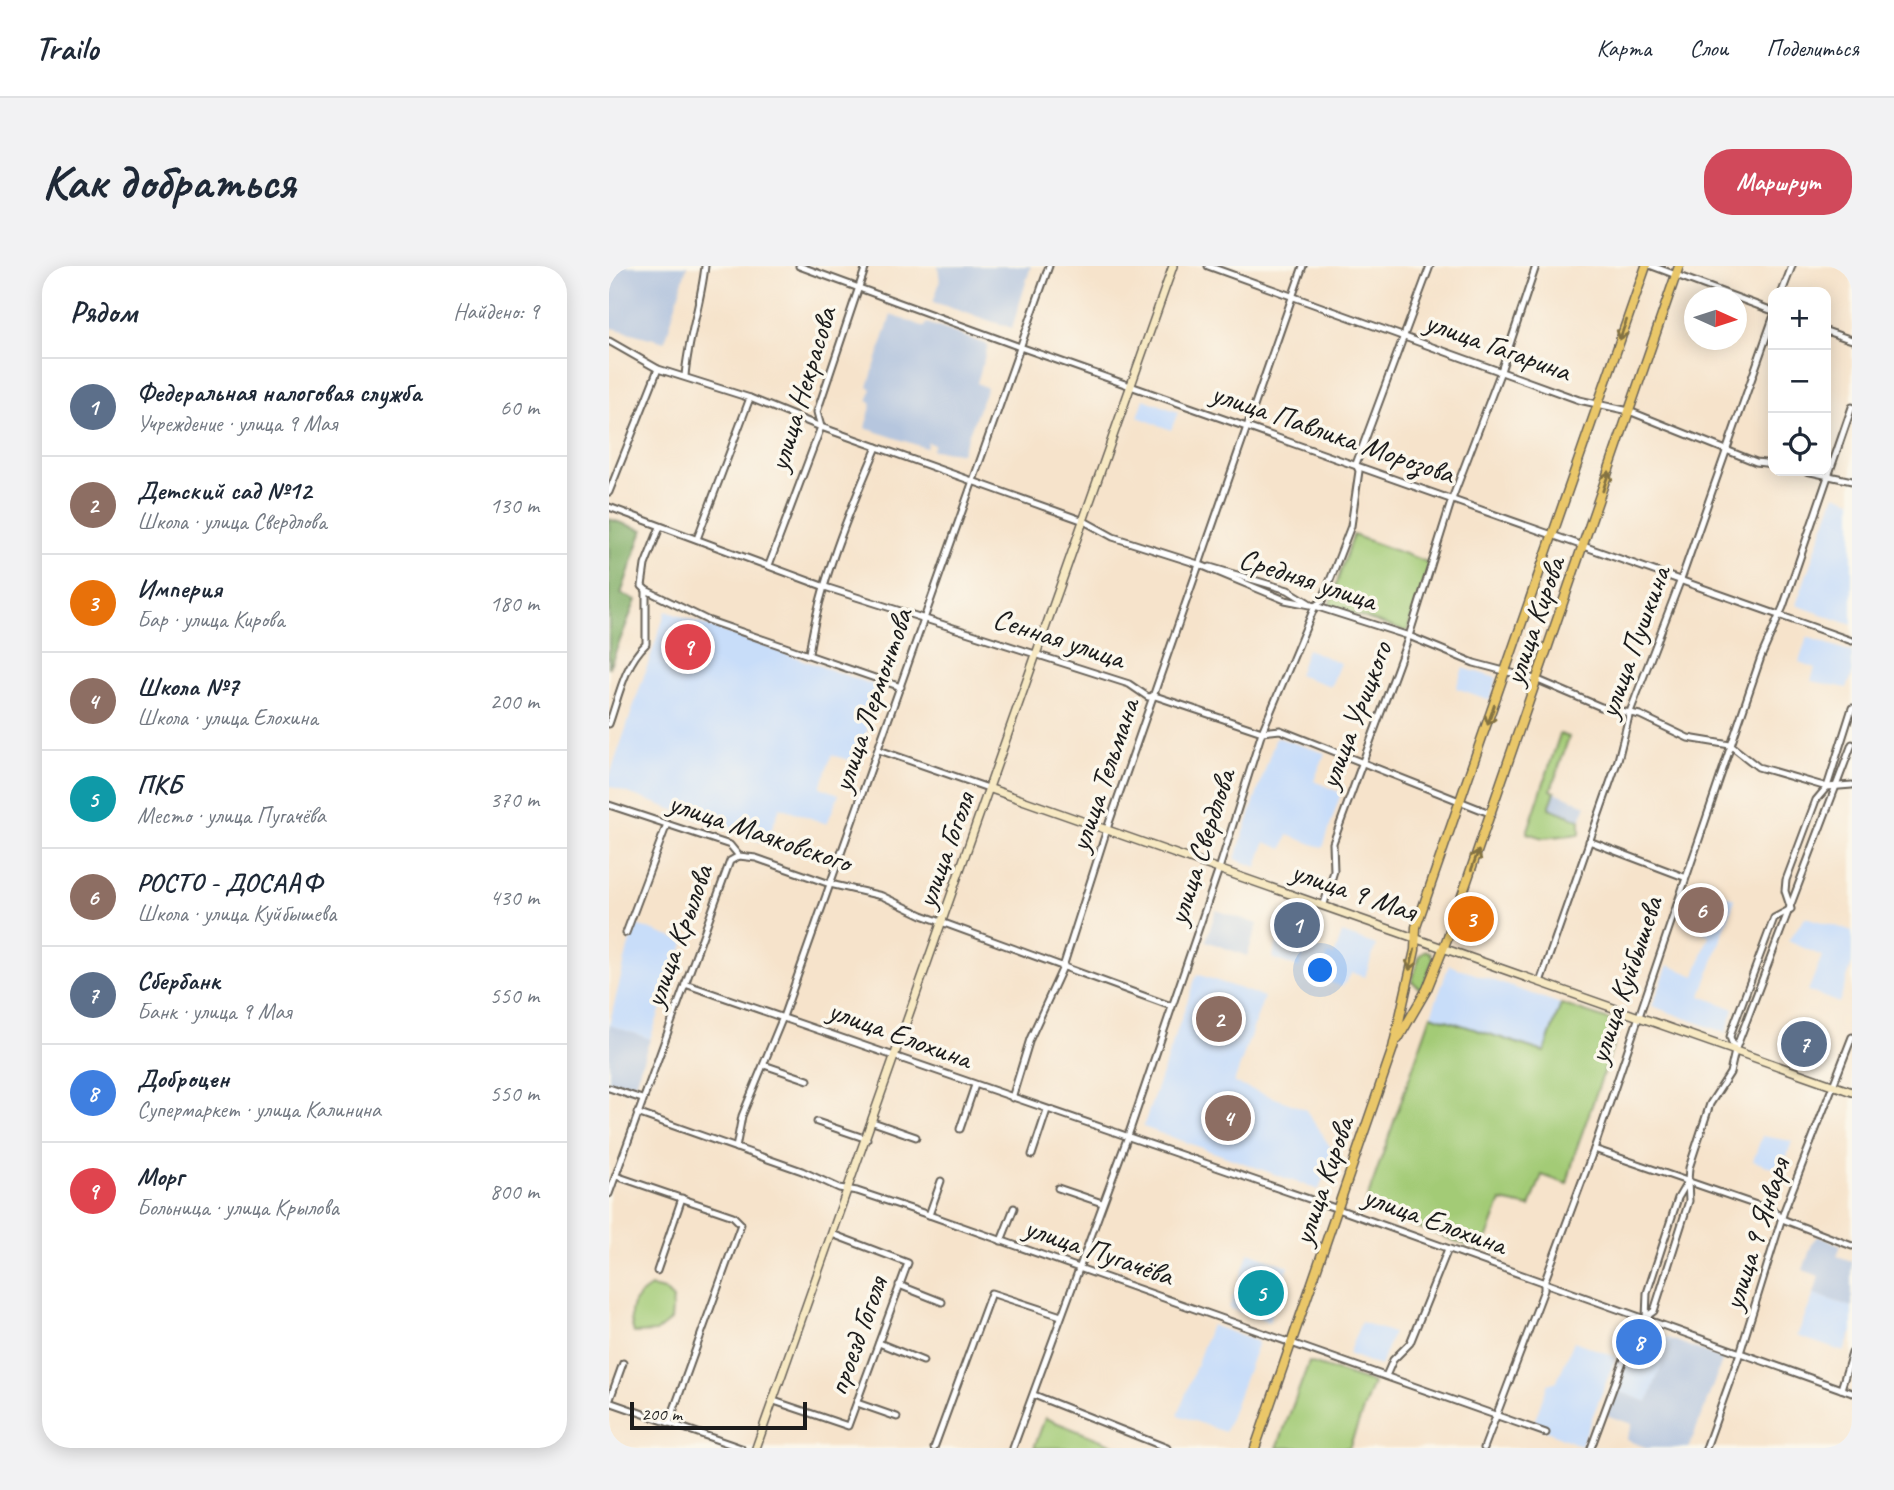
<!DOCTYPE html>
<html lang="ru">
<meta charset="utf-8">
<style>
body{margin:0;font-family:Caveat,sans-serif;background:#f2f2f3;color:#1f2937}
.controls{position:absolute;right:21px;top:21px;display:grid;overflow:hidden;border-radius:14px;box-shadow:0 4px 18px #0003}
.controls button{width:63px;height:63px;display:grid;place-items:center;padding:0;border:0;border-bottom:2px solid #e0e1e3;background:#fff;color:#1f2937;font:35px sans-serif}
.compass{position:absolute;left:1075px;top:21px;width:63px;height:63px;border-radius:50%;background:#fff;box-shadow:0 4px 18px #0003;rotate:93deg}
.scale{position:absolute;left:21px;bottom:18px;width:177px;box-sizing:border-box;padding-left:7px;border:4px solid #1c1c1c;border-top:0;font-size:19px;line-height:24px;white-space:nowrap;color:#1c1c1c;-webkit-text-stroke:5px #fbf7ec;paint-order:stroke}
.you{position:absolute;left:712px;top:705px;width:24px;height:24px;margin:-18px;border:5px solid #fff;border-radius:50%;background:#1a73e8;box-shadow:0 0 0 10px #1a73e833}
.badge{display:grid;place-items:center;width:46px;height:46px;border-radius:50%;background:#d1495b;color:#fff;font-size:23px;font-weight:700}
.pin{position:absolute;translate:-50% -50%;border:4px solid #fff;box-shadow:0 2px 7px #0006}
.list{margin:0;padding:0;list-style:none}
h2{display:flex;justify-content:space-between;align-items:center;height:91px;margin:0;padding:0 28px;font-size:30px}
h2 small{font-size:23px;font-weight:400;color:#747a83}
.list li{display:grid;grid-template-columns:46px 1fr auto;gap:21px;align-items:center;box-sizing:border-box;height:98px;padding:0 28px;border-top:2px solid #e0e1e3}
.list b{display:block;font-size:26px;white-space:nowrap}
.list p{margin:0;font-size:23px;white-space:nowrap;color:#747a83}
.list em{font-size:23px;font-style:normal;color:#747a83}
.icon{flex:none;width:38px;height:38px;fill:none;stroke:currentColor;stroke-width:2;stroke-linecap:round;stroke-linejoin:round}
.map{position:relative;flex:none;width:1243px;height:1182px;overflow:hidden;border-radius:28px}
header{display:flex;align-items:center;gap:42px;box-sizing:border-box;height:98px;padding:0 35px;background:#fff;border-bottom:2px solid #e0e1e3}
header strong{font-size:33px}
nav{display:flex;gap:38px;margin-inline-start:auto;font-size:24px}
.intro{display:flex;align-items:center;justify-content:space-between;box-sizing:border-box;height:168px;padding:0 42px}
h1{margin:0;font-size:49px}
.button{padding:18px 32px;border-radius:28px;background:#d1495b;color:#fff;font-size:24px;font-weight:700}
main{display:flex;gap:42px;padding:0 42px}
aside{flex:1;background:#fff;border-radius:28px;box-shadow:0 4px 18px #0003}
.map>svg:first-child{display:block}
.built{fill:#c8ddf9}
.industrial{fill:#b6c6de}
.green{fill:#a3cb76;stroke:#607449;stroke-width:2}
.forest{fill:#82af67;stroke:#4f6642;stroke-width:2}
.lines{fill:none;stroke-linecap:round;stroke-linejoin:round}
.street-casing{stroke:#686259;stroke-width:9}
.secondary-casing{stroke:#686259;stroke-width:10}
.primary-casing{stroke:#686259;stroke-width:11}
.street{stroke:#fff;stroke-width:5}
.secondary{stroke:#f7e9c3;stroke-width:7}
.primary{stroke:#eac769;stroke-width:8}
.oneway{stroke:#837242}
.labels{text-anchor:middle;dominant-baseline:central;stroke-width:7;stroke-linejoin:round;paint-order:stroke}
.street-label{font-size:30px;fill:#1c1c1c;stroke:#fbf7ec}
</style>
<header>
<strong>Trailo</strong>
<nav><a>Карта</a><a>Слои</a><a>Поделиться</a></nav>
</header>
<div class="intro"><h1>Как добраться</h1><a class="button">Маршрут</a></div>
<main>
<aside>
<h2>Рядом<small>Найдено: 9</small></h2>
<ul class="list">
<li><span class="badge" style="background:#5c6f8a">1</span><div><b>Федеральная налоговая служба</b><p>Учреждение · улица 9 Мая</p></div><em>60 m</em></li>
<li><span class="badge" style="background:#8d6e63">2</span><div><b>Детский сад №12</b><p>Школа · улица Свердлова</p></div><em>130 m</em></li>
<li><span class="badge" style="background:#e8710a">3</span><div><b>Империя</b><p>Бар · улица Кирова</p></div><em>180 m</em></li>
<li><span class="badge" style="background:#8d6e63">4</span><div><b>Школа №7</b><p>Школа · улица Елохина</p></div><em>200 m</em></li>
<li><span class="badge" style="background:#0f9aa8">5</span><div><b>ПКБ</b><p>Место · улица Пугачёва</p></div><em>370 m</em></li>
<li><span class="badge" style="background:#8d6e63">6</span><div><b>РОСТО - ДОСААФ</b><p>Школа · улица Куйбышева</p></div><em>430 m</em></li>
<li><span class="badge" style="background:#5c6f8a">7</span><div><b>Сбербанк</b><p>Банк · улица 9 Мая</p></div><em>550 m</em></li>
<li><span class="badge" style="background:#3f7fe0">8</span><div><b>Доброцен</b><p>Супермаркет · улица Калинина</p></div><em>550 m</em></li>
<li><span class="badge" style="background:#e0444e">9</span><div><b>Морг</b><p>Больница · улица Крылова</p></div><em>800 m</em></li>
</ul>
</aside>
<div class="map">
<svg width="1243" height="1182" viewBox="0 0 1243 1182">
<rect width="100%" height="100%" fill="#fbf7ec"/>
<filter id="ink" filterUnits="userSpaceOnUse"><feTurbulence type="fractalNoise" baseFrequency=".0143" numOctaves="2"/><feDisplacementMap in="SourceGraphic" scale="14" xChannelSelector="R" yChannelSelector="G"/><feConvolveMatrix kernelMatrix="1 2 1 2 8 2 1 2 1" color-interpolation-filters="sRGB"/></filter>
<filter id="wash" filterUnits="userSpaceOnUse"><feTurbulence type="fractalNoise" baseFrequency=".00686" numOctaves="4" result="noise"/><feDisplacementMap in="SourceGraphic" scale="28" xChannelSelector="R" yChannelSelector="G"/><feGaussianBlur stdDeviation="1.57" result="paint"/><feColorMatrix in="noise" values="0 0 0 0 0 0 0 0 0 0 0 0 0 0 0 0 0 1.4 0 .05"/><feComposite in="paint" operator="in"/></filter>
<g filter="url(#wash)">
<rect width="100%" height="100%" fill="#f6e3cb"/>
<g class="built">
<polygon points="535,133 569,146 562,164 529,151"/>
<polygon points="1226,228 1243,234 1243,359 1187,339"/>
<polygon points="57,345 273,422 247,496 223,489 211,521 230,528 218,558 171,541 157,578 0,520 0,512"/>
<polygon points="1198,371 1243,386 1243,409 1238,422 1202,415 1206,402 1190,396"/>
<polygon points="698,383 731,397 722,420 689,409"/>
<polygon points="854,402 888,412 881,434 847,422"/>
<polygon points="667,471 716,487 705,515 732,527 714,582 679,569 674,583 656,576 648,601 626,593"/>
<polygon points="1088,617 1126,633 1092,730 1125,743 1117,767 1043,740 1059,699 1086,710 1100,669 1074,658"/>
<polygon points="679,644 701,654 703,660 690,702 663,692"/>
<polygon points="1196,651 1243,665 1243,698 1230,737 1199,725 1213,690 1179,675"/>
<polygon points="25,658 76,676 41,773 0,759"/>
<polygon points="733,667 767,679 756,711 743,707 733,721 711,712 719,688 725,690"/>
<polygon points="840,699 952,738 935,786 822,749"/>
<polygon points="588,708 655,731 625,817 696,843 724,885 710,924 534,861"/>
<polygon points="1153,870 1183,875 1173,905 1144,895"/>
<polygon points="640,986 680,1000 660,1056 620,1042"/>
<polygon points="1205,1028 1243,1041 1243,1065 1235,1086 1188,1070"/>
<polygon points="752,1056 784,1067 771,1100 739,1088"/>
<polygon points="602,1059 649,1076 616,1166 569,1149"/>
<polygon points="1030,1062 1062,1073 1039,1136 1006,1124"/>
<polygon points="965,1075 1007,1091 972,1180 924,1159 939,1118 948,1115"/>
</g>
<g class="industrial">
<polygon points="0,0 78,0 56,76 0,61"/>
<polygon points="329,0 422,0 403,62 324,36 331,16"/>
<polygon points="282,49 316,61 318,57 379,79 368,117 378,122 352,187 323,184 325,179 319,176 317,182 256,162 263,137 258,135 263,123 259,121"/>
<polygon points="946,526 977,539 971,554 940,542"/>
<polygon points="607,644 649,658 638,690 597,675"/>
<polygon points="0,759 41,773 23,826 0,819"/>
<polygon points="1209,970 1232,979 1228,990 1243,995 1243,1041 1205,1028 1210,1010 1194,1004 1204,975"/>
<polygon points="1062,1073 1114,1093 1080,1182 1039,1182 1017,1174 1023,1158 997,1149 1006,1124 1039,1136"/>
</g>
<g class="green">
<polygon points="744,269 821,297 798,366 720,340"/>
<polygon points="951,468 960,471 942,524 946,526 940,542 971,554 971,568 934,572 918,567"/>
<polygon points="817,685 821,686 824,693 814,720 810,722 803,715 811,689"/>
<polygon points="952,738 1012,758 967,884 958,918 933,909 921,941 892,935 873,985 755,942 822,749 935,786"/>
<path d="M 42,1021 L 55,1024 L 64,1033 L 62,1054 L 47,1066 L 25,1067 C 18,1045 22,1033 42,1021 Z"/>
<polygon points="700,1096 764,1117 740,1182 668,1182"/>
<polygon points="436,1152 512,1182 425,1182"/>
</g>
<polygon class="forest" points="0,253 34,264 12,328 27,334 0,402"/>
</g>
<g filter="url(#ink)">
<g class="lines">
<g class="street-casing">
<g id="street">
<polyline points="190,0 411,81 1243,375"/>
<polyline points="599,0 970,134 1020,145 1147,196 1164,198"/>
<polyline points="1043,0 1164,45"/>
<polyline points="1173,26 1183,0"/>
<polyline points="1217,65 1243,74"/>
<polyline points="0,75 49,103 141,132 212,161 475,255 504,271 589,298 676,334 706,340 800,370 865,397 929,414 992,441 1031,449 1079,472 1121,479 1149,501 1218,521 1243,519"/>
<path d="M 76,110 C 79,72 92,38 96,0"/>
<polyline points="1197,205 1243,215"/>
<polyline points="0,226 49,103"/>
<polyline points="0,241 216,321 520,418 539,431 546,430 653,466 671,464 883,548"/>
<polyline points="51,261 36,299 33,320 37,324 98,354 292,421"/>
<polyline points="88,273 141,132"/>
<polyline points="160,299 212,161 208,146 257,0"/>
<polyline points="601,301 679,324 700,337"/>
<path d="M 200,387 C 211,316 240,246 268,181"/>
<path d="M 0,458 C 10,430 15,399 37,378 L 37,324"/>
<polyline points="270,484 382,523"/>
<polyline points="0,539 121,579 130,590 147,592 221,618 273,630 313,649 562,740"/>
<polyline points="980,575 1075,611"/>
<polyline points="715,638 725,605 724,577 800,370 843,233 892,105 927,0"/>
<polyline points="17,667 58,558"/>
<polyline points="931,716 1009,494 1021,446 1074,308 1164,52"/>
<polyline points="76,718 729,943 1243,1127"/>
<polyline points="1126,785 1243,478"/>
<polyline points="155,799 199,814"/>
<polyline points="0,822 33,833"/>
<polyline points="403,832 421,773 454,701 500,557 694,0"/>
<polyline points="28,847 193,905 230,922 248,925 320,949 937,1167"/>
<polyline points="208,856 258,873"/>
<polyline points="264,856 307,871"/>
<polyline points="351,863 366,819"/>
<polyline points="127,882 133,850 174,751 440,0"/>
<polyline points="985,883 1165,945 1173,953 1243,980"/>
<polyline points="423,889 438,844"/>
<polyline points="7,910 124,950 132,958 60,1157"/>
<polyline points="449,922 493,937"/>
<polyline points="0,928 121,595 130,590"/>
<polyline points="320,949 332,915"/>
<polyline points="392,975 405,942"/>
<polyline points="48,1005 73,932"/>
<polyline points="290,1019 333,1036"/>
<polyline points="1037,1052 1038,1027 1069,932 1079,915 1080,902 1101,838 1121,807 1126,785 1121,771 1123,764 1165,652 1182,643 1176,625 1177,614 1207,534 1218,521 1243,442"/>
<polyline points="270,1077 314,1095"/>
<polyline points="777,1110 784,1094 801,1077 839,983"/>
<polyline points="1232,1123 1243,1087"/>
<polyline points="425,1129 558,1182"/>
<polyline points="165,1135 239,1160 299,997 223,968"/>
<polyline points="0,1136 132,1182"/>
<polyline points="0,1136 14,1097"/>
<polyline points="248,1137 288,1151"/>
<polyline points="325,1182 382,1027 452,1050"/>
<polyline points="404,1182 519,870 610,603 653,466 706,340 713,335 742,260 750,205 747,198 821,0"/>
<polyline points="875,1182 935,1024 935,1017 985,883 1152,391 1174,341 1243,141"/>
<polyline points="982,1182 1028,1058 1045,1045 1080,935 1079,915"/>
<polyline points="1097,1182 1131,1087 1175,945 1243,771"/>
</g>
</g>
<g class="secondary-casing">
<g id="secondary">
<polyline points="382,523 1243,826"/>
<polyline points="147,1182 564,0"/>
</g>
</g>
<g class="primary-casing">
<g id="primary">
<polyline points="789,773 818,723 838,673 1070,0"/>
<polyline points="646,1182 784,782 806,684 807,661 1037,0"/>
</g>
</g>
<use href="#street" class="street"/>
<use href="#secondary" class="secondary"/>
<use href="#primary" class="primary"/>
</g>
<defs><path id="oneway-shaft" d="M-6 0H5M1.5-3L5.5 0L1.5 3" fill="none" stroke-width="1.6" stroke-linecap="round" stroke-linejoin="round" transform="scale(1.75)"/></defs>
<g class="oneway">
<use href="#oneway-shaft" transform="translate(1014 64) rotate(110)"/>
<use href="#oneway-shaft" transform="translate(997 215) rotate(-72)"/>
<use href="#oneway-shaft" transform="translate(882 449) rotate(109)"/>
<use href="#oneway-shaft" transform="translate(866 594) rotate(-70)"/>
<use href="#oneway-shaft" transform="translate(803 694) rotate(104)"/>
</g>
</g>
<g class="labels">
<g class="street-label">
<text transform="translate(889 80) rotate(20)">улица Гагарина</text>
<text transform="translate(193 123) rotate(-73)">улица Некрасова</text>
<text transform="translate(724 167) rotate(19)">улица Павлика Морозова</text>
<text transform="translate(699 313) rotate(18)">Средняя улица</text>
<text transform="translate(925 355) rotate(-71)">улица Кирова</text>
<text transform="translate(450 372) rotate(18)">Сенная улица</text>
<text transform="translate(1025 376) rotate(-70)">улица Пушкина</text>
<text transform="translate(263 434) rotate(-71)">улица Лермонтова</text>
<text transform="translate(746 449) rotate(-69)">улица Урицкого</text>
<text transform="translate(495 509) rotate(-71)">улица Тельмана</text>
<text transform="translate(151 566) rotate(19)">улица Маяковского</text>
<text transform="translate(592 581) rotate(-72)">улица Свердлова</text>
<text transform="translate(336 584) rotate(-70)">улица Гоголя</text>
<text transform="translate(745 625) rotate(19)">улица 9 Мая</text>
<text transform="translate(69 670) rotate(-70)">улица Крылова</text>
<text transform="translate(1016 714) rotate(-71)">улица Куйбышева</text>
<text transform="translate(291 768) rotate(20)">улица Елохина</text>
<text transform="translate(714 915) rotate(-71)">улица Кирова</text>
<text transform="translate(826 954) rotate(20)">улица Елохина</text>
<text transform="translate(1147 968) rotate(-72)">улица 9 Января</text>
<text transform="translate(490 985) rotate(19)">улица Пугачёва</text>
<text transform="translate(248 1070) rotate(-70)">проезд Гоголя</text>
</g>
</g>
</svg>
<div class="controls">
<button>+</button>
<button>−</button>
<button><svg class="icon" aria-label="locate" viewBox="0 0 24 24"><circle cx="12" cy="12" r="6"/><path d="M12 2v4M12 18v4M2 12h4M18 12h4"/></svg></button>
</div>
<svg class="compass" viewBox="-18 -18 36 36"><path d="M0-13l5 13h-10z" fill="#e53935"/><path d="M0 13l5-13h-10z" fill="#747a83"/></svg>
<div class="scale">200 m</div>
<div class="you"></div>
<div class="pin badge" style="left:688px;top:659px;background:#5c6f8a">1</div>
<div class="pin badge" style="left:610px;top:753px;background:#8d6e63">2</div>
<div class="pin badge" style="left:862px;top:653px;background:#e8710a">3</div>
<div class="pin badge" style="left:619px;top:852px;background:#8d6e63">4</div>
<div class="pin badge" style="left:652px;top:1027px;background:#0f9aa8">5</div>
<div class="pin badge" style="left:1092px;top:644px;background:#8d6e63">6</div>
<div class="pin badge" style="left:1195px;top:778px;background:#5c6f8a">7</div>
<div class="pin badge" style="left:1030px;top:1076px;background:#3f7fe0">8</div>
<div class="pin badge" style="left:79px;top:381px;background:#e0444e">9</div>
</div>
</main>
